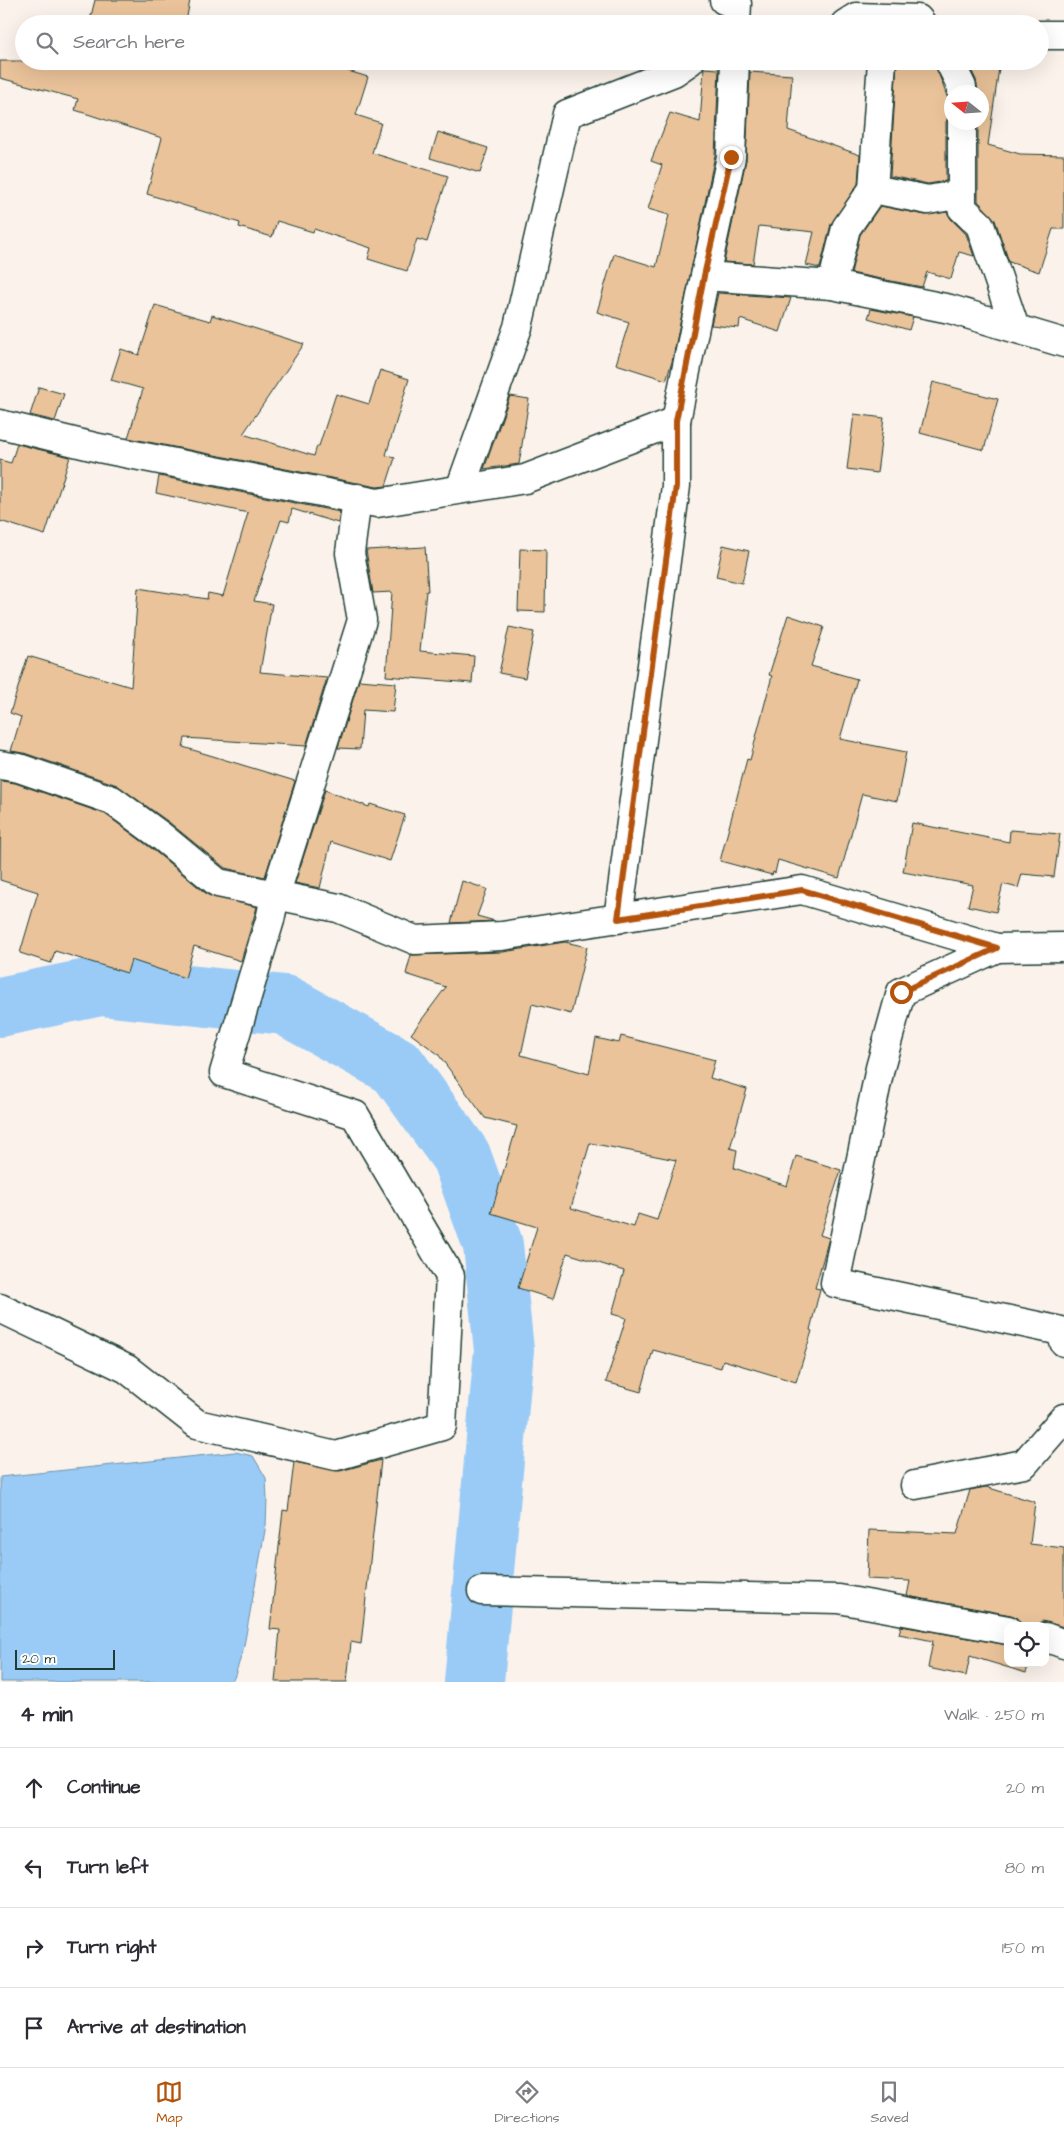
<!DOCTYPE html>
<meta charset="utf-8">
<style>
body{margin:0;font-family:"Architects Daughter",sans-serif;background:#f7f7f7;color:#2b2b33}
.controls{position:absolute;right:15px;bottom:15px;display:grid;overflow:hidden;border-radius:10px;box-shadow:0 5px 20px #0002}
.controls button{width:45px;height:45px;display:grid;place-items:center;padding:0;border:0;border-bottom:1px solid #e1e1e2;background:#fff;color:#2b2b33;font:25px sans-serif}
.compass{position:absolute;left:944px;top:85px;width:45px;height:45px;border-radius:50%;background:#fff;box-shadow:0 5px 20px #0002;rotate:287deg}
.scale{position:absolute;left:15px;bottom:12px;width:100px;box-sizing:border-box;padding-left:5px;border:2px solid #1f3d34;border-top:0;font-size:14px;line-height:18px;white-space:nowrap;color:#1f3d34;-webkit-text-stroke:4px #fff;paint-order:stroke}
.stop{position:absolute;width:15px;height:15px;margin:-11px;border:4px solid #b45309;border-radius:50%;background:#fff}
.stop.end{background:#b45309;border-color:#fff;box-shadow:0 1px 5px #0008}
.list{margin:0;padding:0;list-style:none}
h2{display:flex;justify-content:space-between;align-items:center;height:65px;margin:0;padding:0 20px;font-size:21px}
h2 small{font-size:16px;font-weight:400;color:#7c7c81}
.list li{display:grid;grid-template-columns:32px 1fr auto;gap:15px;align-items:center;box-sizing:border-box;height:80px;padding:0 20px;border-top:1px solid #e1e1e2}
.list b{display:block;font-size:19px;white-space:nowrap}
.list em{font-size:16px;font-style:normal;color:#7c7c81}
.icon{flex:none;width:28px;height:28px;fill:none;stroke:currentColor;stroke-width:2;stroke-linecap:round;stroke-linejoin:round}
.map{position:relative;flex:none;width:1064px;height:1682px;overflow:hidden}
.search{position:absolute;background:#fff;box-shadow:0 5px 20px #0002;left:15px;right:15px;top:15px;height:55px;display:flex;align-items:center;gap:12px;box-sizing:border-box;padding:0 18px;border-radius:28px;color:#7c7c81;font-size:19px}
.sheet{height:385px;background:#fff}
nav{display:flex;justify-content:space-around;align-items:center;box-sizing:border-box;height:70px;border-top:1px solid #e1e1e2;background:#fff;font-size:14px;color:#7c7c81}
nav a{display:grid;justify-items:center;gap:2px}
nav .on{color:#b45309}
.map>svg:first-child{display:block}
.water{fill:#9acbf7;stroke:#6992a9}
.lines{fill:none;stroke-linecap:round;stroke-linejoin:round}
.river{stroke:#9acbf7;stroke-width:60}
.building{fill:#eac39a;stroke:#1f3d34;fill-rule:evenodd}
.minor-casing{stroke:#1f3d34;stroke-width:31}
.minor{stroke:#fff;stroke-width:28}
.route{stroke:#b45309;stroke-width:6}
</style>
<div class="map">
<svg width="1064" height="1682" viewBox="0 0 1064 1682">
<rect width="100%" height="100%" fill="#fbf3eb"/>
<filter id="ink" filterUnits="userSpaceOnUse"><feTurbulence type="fractalNoise" baseFrequency=".02" numOctaves="2"/><feDisplacementMap in="SourceGraphic" scale="10" xChannelSelector="R" yChannelSelector="G"/><feConvolveMatrix kernelMatrix="1 2 1 2 8 2 1 2 1" color-interpolation-filters="sRGB"/></filter>
<g filter="url(#ink)">
<polygon class="water" points="235,1452 253,1456 266,1478 267,1500 266,1525 243,1651 234,1678 229,1682 0,1682 0,1477"/>
<g class="lines">
<polyline class="river" points="0,1007 101,986 285,1005 397,1067 461,1156 493,1245 504,1350 474,1682"/>
</g>
<g class="building">
<polygon points="95,0 190,0 186,22 192,24 89,24"/>
<polygon points="0,61 315,61 368,77 356,115 381,123 372,153 448,176 427,242 417,239 407,271 368,259 371,248 314,229 313,232 277,221 272,237 239,227 240,223 147,194 162,138 75,110 78,99 0,78"/>
<polygon points="897,61 934,61 948,99 952,103 952,111 946,122 946,181 928,184 890,176"/>
<polygon points="967,61 1000,61 988,145 1020,154 1064,155 1064,229 1053,229 1039,272 1009,262 995,220 978,201 978,122 982,122 982,92 978,92 976,80"/>
<polygon points="704,68 719,69 715,155 672,362 666,380 616,364 629,322 597,312 614,254 656,267 669,215 648,209 662,165 651,161 670,113 700,122"/>
<polygon points="750,72 792,75 788,130 860,155 858,184 831,224 820,268 806,265 814,232 759,226 753,264 724,262 746,160"/>
<polygon points="438,132 488,148 480,173 430,158"/>
<polygon points="880,206 925,215 947,212 951,219 966,234 974,256 959,252 951,279 927,272 922,287 851,273 860,235"/>
<polygon points="718,293 791,298 780,332 740,319 739,328 711,325"/>
<polygon points="155,305 210,321 212,315 304,344 243,434 314,456 317,446 319,446 336,394 369,404 380,370 409,379 386,455 395,458 386,486 377,487 128,438 143,389 111,380 121,349 139,355"/>
<polygon points="871,309 913,317 909,330 868,318"/>
<polygon points="933,382 998,399 984,450 920,433"/>
<polygon points="39,387 64,394 55,421 30,415"/>
<polygon points="510,396 529,399 519,464 484,469"/>
<polygon points="854,414 884,418 877,473 847,469"/>
<polygon points="17,444 70,457 45,535 0,521 0,460 11,463"/>
<polygon points="159,476 340,512 338,523 292,509 289,522 281,520 254,601 272,604 260,672 327,678 306,746 185,738 183,747 295,781 265,877 225,868 170,823 117,785 24,753 11,751 21,717 10,713 28,656 131,687 138,588 207,599 208,593 223,596 248,513 156,493"/>
<polygon points="723,545 749,551 742,583 716,577"/>
<polygon points="425,547 428,591 426,591 420,651 474,656 472,683 386,676 392,592 373,593 366,550"/>
<polygon points="520,549 546,550 545,612 518,611"/>
<polygon points="788,615 824,627 811,666 857,679 840,739 906,752 897,801 862,794 839,878 778,860 775,873 773,872 772,875 720,861 747,759 750,760 772,676 769,675"/>
<polygon points="509,627 534,632 525,678 499,673"/>
<polygon points="359,680 396,683 393,712 363,710 360,749 338,748"/>
<polygon points="1,781 15,783 105,814 151,848 208,895 257,907 241,961 194,946 185,978 131,960 127,973 55,951 51,963 20,953 38,892 0,880"/>
<polygon points="325,790 369,807 370,804 405,815 390,861 331,842 320,888 295,883"/>
<polygon points="912,823 1009,842 1010,830 1060,834 1054,877 1022,874 1018,888 1003,884 996,912 968,906 973,885 903,872"/>
<polygon points="462,881 487,889 477,916 495,921 451,923"/>
<path d="M 565,942 L 587,947 L 571,1014 L 532,1004 L 521,1055 L 589,1074 L 596,1038 L 619,1043 L 621,1036 L 715,1060 L 710,1078 L 747,1089 L 730,1148 L 737,1150 L 734,1168 L 787,1186 L 796,1156 L 841,1170 L 820,1235 L 829,1238 L 815,1288 L 820,1289 L 810,1330 L 812,1331 L 796,1382 L 723,1360 L 721,1368 L 653,1350 L 641,1392 L 606,1382 L 626,1318 L 612,1314 L 624,1271 L 567,1253 L 553,1299 L 518,1288 L 537,1227 L 491,1213 L 517,1126 L 485,1118 L 438,1054 L 411,1034 L 446,987 L 406,974 L 411,955 L 503,952 ZM 590,1143 L 676,1160 L 657,1220 L 638,1214 L 634,1227 L 571,1208 Z"/>
<polygon points="381,1460 361,1644 351,1642 347,1682 275,1682 280,1630 270,1629 283,1510 288,1511 294,1462 340,1471"/>
<polygon points="986,1487 1035,1502 1030,1544 1064,1548 1064,1627 1042,1621 1034,1626 1023,1626 1018,1618 1011,1615 907,1596 910,1581 867,1579 869,1530 957,1534 970,1490"/>
<polygon points="901,1626 1008,1645 1008,1663 1029,1663 1026,1673 970,1656 966,1676 928,1668 933,1641 899,1634"/>
</g>
<g class="lines">
<g class="minor-casing">
<g id="minor">
<polyline points="724,0 737,3 736,24"/>
<polyline points="845,24 856,17 918,19 922,24"/>
<polyline points="1040,35 1064,35"/>
<polyline points="735,61 731,157 705,276 832,285 950,309 1064,343"/>
<polyline points="949,61 962,87 962,92"/>
<polyline points="962,122 962,208 980,225 1015,328"/>
<polyline points="873,189 928,200 962,194"/>
<polyline points="832,285 846,228 873,189 882,61"/>
<polyline points="0,424 99,448 377,503 525,479 676,421"/>
<polyline points="460,489 518,327 567,114 674,72 690,61"/>
<polyline points="0,765 19,768 112,800 161,836 218,883 338,908 415,940 502,936 802,890 997,948 1064,947"/>
<polyline points="618,919 676,486 676,421 705,276"/>
<polyline points="997,948 901,992 880,1068 835,1283 1061,1331 1064,1342"/>
<polyline points="0,1308 127,1369 197,1424 336,1456 442,1426 450,1276 355,1115 224,1073 270,920 275,896 362,620 350,553 357,498"/>
<polyline points="915,1485 1024,1464 1064,1418"/>
<polyline points="482,1591 839,1599 1008,1630"/>
<polyline points="1045,1637 1064,1644"/>
</g>
</g>
<use href="#minor" class="minor"/>
</g>
</g>
<g class="lines" filter="url(#ink)">
<polyline class="route" points="731,157 704,276 676,421 676,486 618,919 802,890 997,948 901,992"/>
</g>
</svg>
<div class="controls">
<button><svg class="icon" aria-label="locate" viewBox="0 0 24 24"><circle cx="12" cy="12" r="6"/><path d="M12 2v4M12 18v4M2 12h4M18 12h4"/></svg></button>
</div>
<svg class="compass" viewBox="-18 -18 36 36"><path d="M0-13l5 13h-10z" fill="#e53935"/><path d="M0 13l5-13h-10z" fill="#7c7c81"/></svg>
<div class="scale">20 m</div>
<div class="stop" style="left:901px;top:992px"></div>
<div class="stop end" style="left:731px;top:157px"></div>
<div class="search"><svg class="icon" aria-label="search" viewBox="0 0 24 24"><circle cx="10" cy="10" r="6"/><path d="M15 15l6 6"/></svg>Search here</div>
</div>
<section class="sheet">
<h2>4 min<small>Walk · 250 m</small></h2>
<ul class="list">
<li><svg class="icon" aria-label="ahead" viewBox="0 0 24 24"><path d="M12 20V5M6 11l6-6 6 6"/></svg><div><b>Continue</b></div><em>20 m</em></li>
<li><svg class="icon" aria-label="left" viewBox="0 0 24 24"><path d="M17 20v-9H6M10 6l-5 5 5 5"/></svg><div><b>Turn left</b></div><em>80 m</em></li>
<li><svg class="icon" aria-label="right" viewBox="0 0 24 24"><path d="M7 20v-9h11M14 6l5 5-5 5"/></svg><div><b>Turn right</b></div><em>150 m</em></li>
<li><svg class="icon" aria-label="arrive" viewBox="0 0 24 24"><path d="M6 21V4h12l-3 4 3 4H6"/></svg><div><b>Arrive at destination</b></div></li>
</ul>
</section>
<nav>
<a class="on"><svg class="icon" aria-label="map" viewBox="0 0 24 24"><path d="M3 6l6-2 6 2 6-2v14l-6 2-6-2-6 2zM9 4v14M15 6v14"/></svg>Map</a>
<a><svg class="icon" aria-label="directions" viewBox="0 0 24 24"><path d="M12 3l9 9-9 9-9-9zM9 14v-3h6M13 9l2 2-2 2"/></svg>Directions</a>
<a><svg class="icon" aria-label="saved" viewBox="0 0 24 24"><path d="M7 4h10v16l-5-4-5 4z"/></svg>Saved</a>
</nav>
